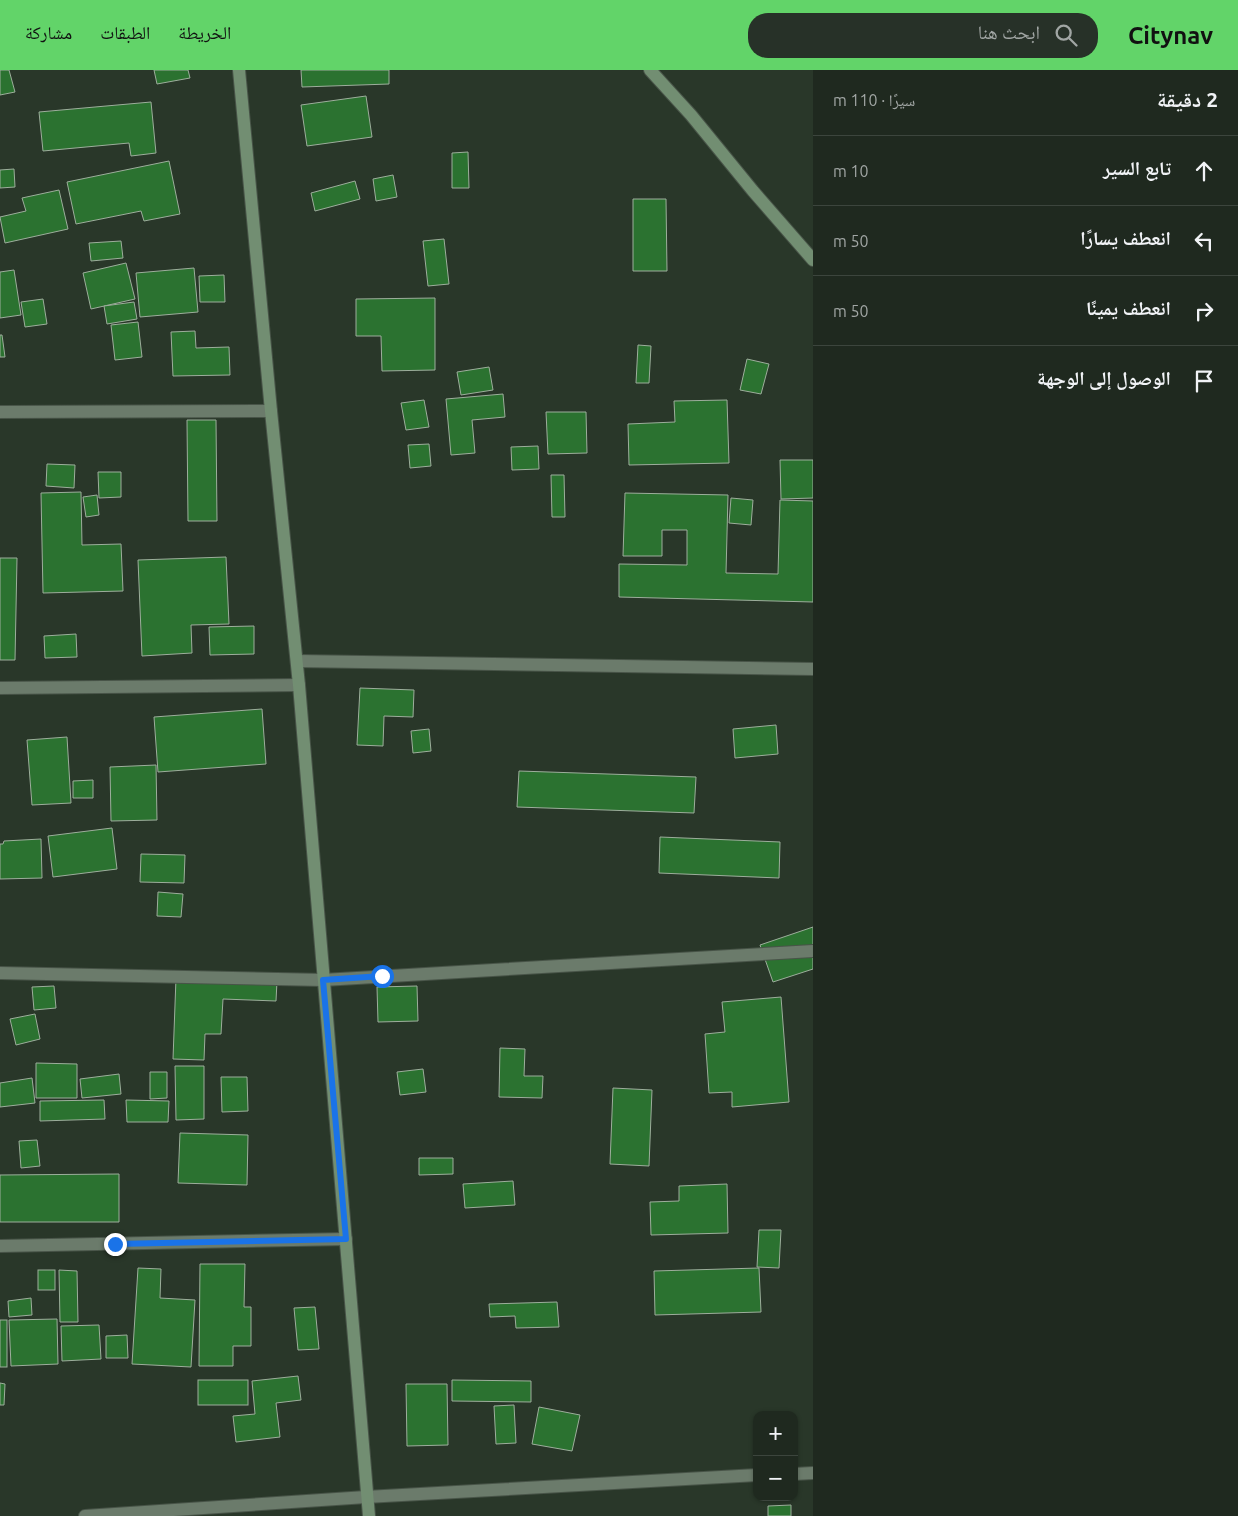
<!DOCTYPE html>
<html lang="ar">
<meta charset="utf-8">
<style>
body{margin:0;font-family:Ubuntu,"Noto Naskh Arabic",sans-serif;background:#273128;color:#f1f3f6;direction:rtl}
.controls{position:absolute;right:15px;bottom:15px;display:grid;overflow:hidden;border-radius:10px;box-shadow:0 1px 4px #0004}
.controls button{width:45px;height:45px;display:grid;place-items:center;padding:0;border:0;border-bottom:1px solid #3c453d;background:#1f291f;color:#f1f3f6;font:25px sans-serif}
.stop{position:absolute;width:15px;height:15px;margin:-11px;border:4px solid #1a73e8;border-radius:50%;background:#fff}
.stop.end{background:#1a73e8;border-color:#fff;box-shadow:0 1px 5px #0008}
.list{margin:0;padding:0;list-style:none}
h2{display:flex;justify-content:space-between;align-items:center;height:65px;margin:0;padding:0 20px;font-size:21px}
h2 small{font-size:16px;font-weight:400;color:#a1a6a4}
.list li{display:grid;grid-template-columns:32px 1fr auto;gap:15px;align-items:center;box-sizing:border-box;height:70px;padding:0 20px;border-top:1px solid #3c453d}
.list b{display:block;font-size:19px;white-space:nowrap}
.list em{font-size:16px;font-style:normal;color:#a1a6a4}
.icon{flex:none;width:28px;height:28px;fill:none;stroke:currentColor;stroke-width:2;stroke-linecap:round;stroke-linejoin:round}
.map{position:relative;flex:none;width:813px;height:1446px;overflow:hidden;direction:ltr}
header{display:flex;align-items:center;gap:30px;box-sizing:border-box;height:70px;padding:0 25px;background:#62d469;color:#111}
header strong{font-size:24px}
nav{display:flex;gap:28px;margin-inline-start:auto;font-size:18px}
.search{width:350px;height:45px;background:#273128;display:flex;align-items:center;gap:12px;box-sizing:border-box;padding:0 18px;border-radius:20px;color:#a1a6a4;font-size:19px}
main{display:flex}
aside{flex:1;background:#1f291f}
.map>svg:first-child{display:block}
.building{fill:#2b7230;stroke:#9dae9c}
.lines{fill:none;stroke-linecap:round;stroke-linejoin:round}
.street-casing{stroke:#485448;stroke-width:14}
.secondary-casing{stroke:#485448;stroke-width:14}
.street{stroke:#6b7b6b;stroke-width:12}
.secondary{stroke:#728e72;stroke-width:12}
.route{stroke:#1a73e8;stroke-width:6}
</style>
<header>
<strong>Citynav</strong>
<div class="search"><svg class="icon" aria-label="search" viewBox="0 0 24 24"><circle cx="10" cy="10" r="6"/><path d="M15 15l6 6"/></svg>ابحث هنا</div>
<nav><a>الخريطة</a><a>الطبقات</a><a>مشاركة</a></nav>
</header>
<main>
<aside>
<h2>2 دقيقة<small>سيرًا · 110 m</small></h2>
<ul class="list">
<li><svg class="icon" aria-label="ahead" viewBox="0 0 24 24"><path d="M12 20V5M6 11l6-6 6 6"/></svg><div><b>تابع السير</b></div><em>10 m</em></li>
<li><svg class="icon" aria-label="left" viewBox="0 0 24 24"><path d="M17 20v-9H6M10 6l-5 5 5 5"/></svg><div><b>انعطف يسارًا</b></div><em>50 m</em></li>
<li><svg class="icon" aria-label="right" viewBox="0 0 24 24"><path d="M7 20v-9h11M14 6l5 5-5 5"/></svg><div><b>انعطف يمينًا</b></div><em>50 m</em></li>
<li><svg class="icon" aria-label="arrive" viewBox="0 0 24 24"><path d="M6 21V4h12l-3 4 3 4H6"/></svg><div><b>الوصول إلى الوجهة</b></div></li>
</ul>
</aside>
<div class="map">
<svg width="813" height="1446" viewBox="0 0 813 1446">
<rect width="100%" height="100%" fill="#293729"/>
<g class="building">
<polygon points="0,0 9,0 15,22 0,25"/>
<polygon points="154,0 188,0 190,8 157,14"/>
<polygon points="301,0 389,0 389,14 302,17"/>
<polygon points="366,26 372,67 307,76 301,35"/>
<polygon points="151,32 156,83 131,86 129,73 43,81 39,42"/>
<polygon points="468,82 469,118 452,118 452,83"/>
<polygon points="169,91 180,144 144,151 141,141 76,154 67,112"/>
<polygon points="14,99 15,117 0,118 0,100"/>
<polygon points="393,105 397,127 376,131 373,109"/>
<polygon points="355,111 360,129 315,141 311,123"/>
<polygon points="59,120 68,159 5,173 0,147 26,141 22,128"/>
<polygon points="633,129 666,129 667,201 633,201"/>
<polygon points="444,169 449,214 428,216 423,171"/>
<polygon points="121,171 123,188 91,191 89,173"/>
<polygon points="126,193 135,229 91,239 83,203"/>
<polygon points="194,198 198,242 140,247 136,203"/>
<polygon points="14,200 21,245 0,248 0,202"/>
<polygon points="224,205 225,232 200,232 199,206"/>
<polygon points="435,228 435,300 382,301 381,266 356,266 356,229"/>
<polygon points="43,229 47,254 25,257 21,232"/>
<polygon points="134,232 137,249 107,254 104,236"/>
<polygon points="138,252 142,287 115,290 111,255"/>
<polygon points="195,261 196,278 229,277 230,305 173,306 171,262"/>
<polygon points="0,265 2,265 5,287 0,287"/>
<polygon points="638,275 651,276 649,313 636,313"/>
<polygon points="747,289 769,294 761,324 740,320"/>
<polygon points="489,297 493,320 461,325 457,302"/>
<polygon points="503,324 505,347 472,350 475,383 451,385 446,329"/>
<polygon points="424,330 429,357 406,360 401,333"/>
<polygon points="727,330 729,393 629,395 628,354 675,352 674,331"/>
<polygon points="546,342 586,342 587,383 548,384"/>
<polygon points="187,350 216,350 217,451 188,451"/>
<polygon points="429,374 431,396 410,398 408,375"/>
<polygon points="538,376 539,399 512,400 511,377"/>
<polygon points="780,390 813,390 813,428 781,429"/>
<polygon points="47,394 75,395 74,418 46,416"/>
<polygon points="98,402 121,402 121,427 99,428"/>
<polygon points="551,405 564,405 565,447 552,447"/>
<polygon points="81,422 82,475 121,474 123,521 43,523 41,423"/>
<polygon points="625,423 728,425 726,503 778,504 780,430 813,431 813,532 619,527 619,494 687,495 687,460 662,460 662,486 623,486"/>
<polygon points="97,425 99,445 86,447 83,427"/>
<polygon points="731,428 753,430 751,455 729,453"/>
<polygon points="226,487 229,554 191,555 192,583 142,586 138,490"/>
<polygon points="0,488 17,488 15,590 0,590"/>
<polygon points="254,556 254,584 210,585 209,557"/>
<polygon points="76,564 77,587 45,588 44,566"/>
<polygon points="360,618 414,620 413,647 384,646 383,676 357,675"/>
<polygon points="262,639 266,694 158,702 154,647"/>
<polygon points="776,655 778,684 735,688 733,659"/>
<polygon points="429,659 431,681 413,683 411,661"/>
<polygon points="67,667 71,733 32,735 27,670"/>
<polygon points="156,695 157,750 111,751 110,697"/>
<polygon points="519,701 696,707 694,743 517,737"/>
<polygon points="93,710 93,728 73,728 73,711"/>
<polygon points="112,758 117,799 53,807 48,766"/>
<polygon points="660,767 780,772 779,808 659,803"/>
<polygon points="41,769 42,808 0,809 0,774 3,774 4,771"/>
<polygon points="141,784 185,785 184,813 140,812"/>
<polygon points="158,822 183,824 181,847 157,846"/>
<polygon points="813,857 813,899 773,912 760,875"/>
<polygon points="176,908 277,911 276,931 223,929 221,964 205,964 204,990 173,989"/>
<polygon points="54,916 56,938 34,940 32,917"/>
<polygon points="417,916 418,951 378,952 377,917"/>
<polygon points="781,927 789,1032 732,1037 732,1022 709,1023 705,964 725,962 722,932"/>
<polygon points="35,944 40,969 16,975 10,949"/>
<polygon points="500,978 525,979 524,1006 543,1006 542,1028 499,1027"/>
<polygon points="36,993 77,994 77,1028 36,1028"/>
<polygon points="175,996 204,996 204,1049 176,1050"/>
<polygon points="423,999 426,1022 400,1025 397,1002"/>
<polygon points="150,1002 167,1002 167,1028 150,1029"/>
<polygon points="119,1004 121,1024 82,1028 80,1009"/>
<polygon points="221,1007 247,1007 248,1041 222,1042"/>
<polygon points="32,1008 35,1033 0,1037 0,1013"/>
<polygon points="613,1018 652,1020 649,1096 610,1094"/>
<polygon points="104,1030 105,1049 40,1051 40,1031"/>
<polygon points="126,1030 169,1031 168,1052 127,1052"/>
<polygon points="180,1063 248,1065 247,1115 178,1113"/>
<polygon points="37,1070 40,1096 21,1098 19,1071"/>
<polygon points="419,1088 453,1088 453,1104 419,1105"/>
<polygon points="119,1104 119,1152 0,1152 0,1105"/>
<polygon points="513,1111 515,1135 465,1138 463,1114"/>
<polygon points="727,1114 728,1163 651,1165 650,1132 679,1131 679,1116"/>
<polygon points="759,1160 781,1160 779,1198 757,1197"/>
<polygon points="200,1194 245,1194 244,1237 251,1237 251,1276 233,1276 233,1296 199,1296"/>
<polygon points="138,1198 161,1199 160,1228 195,1230 191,1297 132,1294"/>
<polygon points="759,1198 761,1242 655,1245 654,1201"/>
<rect x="38" y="1200" width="17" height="20"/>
<polygon points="59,1200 77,1201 78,1252 60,1252"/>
<polygon points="31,1228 32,1245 9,1247 8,1231"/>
<polygon points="557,1232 559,1257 516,1258 515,1246 490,1247 489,1234"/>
<polygon points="315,1237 319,1279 298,1280 294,1238"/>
<polygon points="57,1249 58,1294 11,1296 9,1250"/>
<rect x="0" y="1250" width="7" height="47"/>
<polygon points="99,1255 101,1289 62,1291 61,1256"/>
<polygon points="127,1265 128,1288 106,1288 106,1266"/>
<polygon points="298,1306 301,1330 276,1333 280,1367 236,1372 233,1346 255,1344 252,1311"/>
<rect x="198" y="1310" width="50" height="25"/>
<polygon points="452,1310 531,1311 531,1332 452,1331"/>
<polygon points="0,1313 5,1314 4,1335 0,1335"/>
<polygon points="406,1314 447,1314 448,1375 407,1376"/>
<polygon points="514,1335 516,1373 496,1374 494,1336"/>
<polygon points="539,1337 580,1345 572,1381 532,1374"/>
<polygon points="791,1435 791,1446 768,1446 768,1436"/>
</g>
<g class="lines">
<g class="street-casing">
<g id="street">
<polyline points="0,342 271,341"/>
<polyline points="297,591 813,599"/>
<polyline points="0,618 299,615"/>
<polyline points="0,903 323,910 813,881"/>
<polyline points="0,1176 346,1169"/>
<polyline points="794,1404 813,1403"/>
<polyline points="85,1446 366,1427 757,1405"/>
</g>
</g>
<g class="secondary-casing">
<g id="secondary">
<polyline points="239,0 271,341 299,615 369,1446"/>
<polyline points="650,0 691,45 753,121 813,190"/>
</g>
</g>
<use href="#street" class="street"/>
<use href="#secondary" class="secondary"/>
</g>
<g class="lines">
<polyline class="route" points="115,1174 346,1169 323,910 382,906"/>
</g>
</svg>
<div class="controls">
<button>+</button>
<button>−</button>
</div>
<div class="stop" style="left:382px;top:906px"></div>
<div class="stop end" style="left:115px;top:1174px"></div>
</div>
</main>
